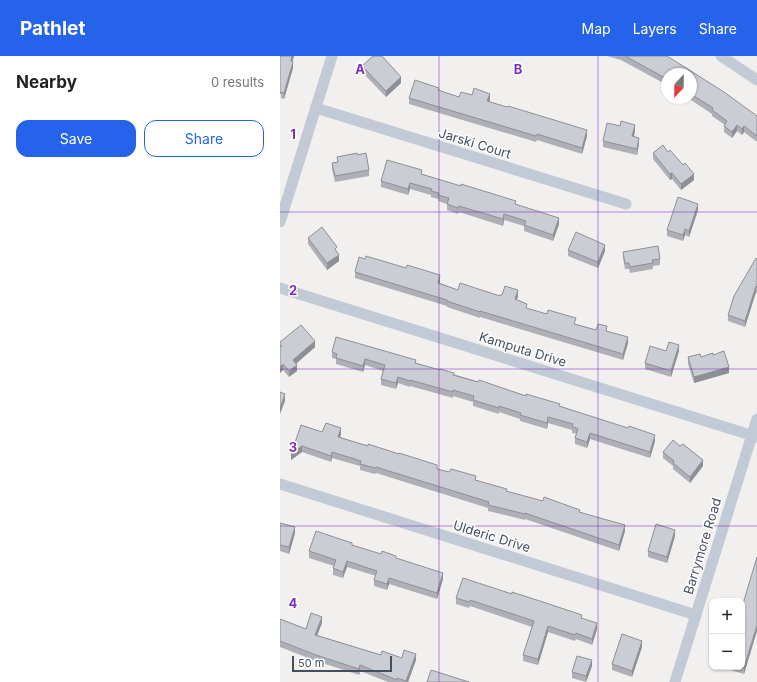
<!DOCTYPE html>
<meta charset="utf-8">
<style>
body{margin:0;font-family:Inter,sans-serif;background:#f6f6f6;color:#222}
.controls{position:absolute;right:12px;bottom:12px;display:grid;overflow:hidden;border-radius:8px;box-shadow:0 1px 3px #0004}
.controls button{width:36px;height:36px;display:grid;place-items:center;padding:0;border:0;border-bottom:1px solid #e0e0e0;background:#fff;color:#222;font:20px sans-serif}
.compass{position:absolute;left:381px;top:12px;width:36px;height:36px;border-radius:50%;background:#fff;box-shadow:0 1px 3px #0004;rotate:202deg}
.scale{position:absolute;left:12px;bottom:10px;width:100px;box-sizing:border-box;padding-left:4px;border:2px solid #45505f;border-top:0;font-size:11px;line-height:14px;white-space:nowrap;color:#45505f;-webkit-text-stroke:3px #fff;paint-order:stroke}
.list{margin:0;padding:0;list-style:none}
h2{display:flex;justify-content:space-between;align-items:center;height:52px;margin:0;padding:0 16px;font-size:17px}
h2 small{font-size:13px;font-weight:400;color:#767676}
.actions{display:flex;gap:8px;padding:12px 16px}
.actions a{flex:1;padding:9px 0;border:1px solid #2563eb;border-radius:12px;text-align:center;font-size:14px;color:#2563eb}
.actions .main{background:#2563eb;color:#fff}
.map{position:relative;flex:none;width:477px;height:626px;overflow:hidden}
header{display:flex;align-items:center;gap:24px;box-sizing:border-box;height:56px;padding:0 20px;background:#2563eb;color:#fff}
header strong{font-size:19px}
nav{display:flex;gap:22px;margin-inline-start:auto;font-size:14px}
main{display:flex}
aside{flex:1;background:#fff}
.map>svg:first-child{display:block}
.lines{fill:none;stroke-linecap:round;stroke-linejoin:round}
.minor{stroke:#c1cad5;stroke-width:11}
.wall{fill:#afb0b7}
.shaded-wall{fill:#8e9095}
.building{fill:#cbcdd5;stroke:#8e9095}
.grid{fill:none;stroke:#7b2cbf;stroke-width:1;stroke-opacity:0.55}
.labels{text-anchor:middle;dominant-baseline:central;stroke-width:3;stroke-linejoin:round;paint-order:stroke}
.street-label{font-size:13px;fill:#45505f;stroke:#fff}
.grid-label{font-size:13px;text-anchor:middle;font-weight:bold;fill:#7b2cbf;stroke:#fff;stroke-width:3;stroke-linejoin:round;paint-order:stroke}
</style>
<header>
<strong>Pathlet</strong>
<nav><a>Map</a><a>Layers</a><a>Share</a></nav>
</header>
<main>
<aside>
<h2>Nearby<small>0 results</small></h2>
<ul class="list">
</ul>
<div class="actions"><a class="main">Save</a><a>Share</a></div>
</aside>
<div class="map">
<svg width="477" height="626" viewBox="0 0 477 626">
<rect width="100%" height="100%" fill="#f2efef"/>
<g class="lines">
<g class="minor">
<polyline points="441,0 477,24"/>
<polyline points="36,52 346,148"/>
<polyline points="0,166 52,0"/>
<polyline points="0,232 477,381"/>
<polyline points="0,428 416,559"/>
<polyline points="395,626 477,363"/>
</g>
</g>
<g class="wall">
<polygon points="0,0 14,0 12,6 13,12 4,43 1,42"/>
<polygon points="327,0 387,0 477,60 477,86 464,76 462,79 457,75 452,82 444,76 444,70 445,69 432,60 432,58 408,42 411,42 411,18 387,18 387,29 341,4"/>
<polygon points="82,10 121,27 106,41 82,16"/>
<polygon points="159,35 179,41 192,39 210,44 209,46 307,80 302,98 257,84 256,86 129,48 129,42"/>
<polygon points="355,75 354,81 359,88 357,99 323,91 323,85"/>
<polygon points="373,97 414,124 401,134 392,123 390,124 373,103"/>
<polygon points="77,99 89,114 89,120 55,126 52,113 52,107 57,106 57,101"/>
<polygon points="142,118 236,148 279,168 273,185 244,175 244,170 224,164 223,170 179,156 178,158 167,154 167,148 158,145 158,143 151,141 151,139 130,133 128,139 101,131 101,125"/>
<polygon points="418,154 409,181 405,179 403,185 387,180 387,174"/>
<polygon points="28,182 57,197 59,205 47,214 28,188"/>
<polygon points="288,194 325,195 318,212 288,200"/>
<polygon points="343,196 380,203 380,209 373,210 373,213 350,217 349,213 345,213 343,202"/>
<polygon points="477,203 477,237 476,236 465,271 448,265 448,259"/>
<polygon points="75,216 160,226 160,227 178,234 220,240 238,240 237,244 247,252 296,268 316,274 327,275 348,287 343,304 200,261 200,262 167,251 167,250 75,222"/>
<polygon points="0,286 35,291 16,308 17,315 9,321 3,314 0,317"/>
<polygon points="386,295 399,295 391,321 365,313 365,307"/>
<polygon points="52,296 136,307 280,350 375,385 370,402 310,383 307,392 295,388 295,382 297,378 292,377 292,374 268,367 267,373 240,365 240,363 219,356 219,358 193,350 193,346 173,340 173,342 130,330 130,331 118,327 116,333 101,329 101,323 103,315 85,309 83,316 56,308 56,303 52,302"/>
<polygon points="433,299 449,317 414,327 408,308 408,301 421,301"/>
<polygon points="21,369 42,376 61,378 60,381 157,413 196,424 227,435 300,456 345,475 339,495 245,463 245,464 208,455 208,452 96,417 95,418 80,414 80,410 52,402 51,406 22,396 11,404"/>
<polygon points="383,396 423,410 410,427 393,413 393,410 383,402"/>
<polygon points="0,467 15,477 9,498 0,495"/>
<polygon points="395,480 387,507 368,501 368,495"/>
<polygon points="72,489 101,498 116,502 163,523 157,543 109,528 107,534 94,530 94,524 96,520 67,511 63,522 53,519 53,512 54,510 29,502 29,495"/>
<polygon points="176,542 302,562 317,573 312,589 296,583 295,585 268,576 258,609 243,605 243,599 252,571 190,550 189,552 176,548"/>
<polygon points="0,563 26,573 42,567 37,579 101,599 136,604 128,626 108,626 80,615 79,619 36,605 0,591"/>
<polygon points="475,580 464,618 444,612 444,611 462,611"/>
<polygon points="362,591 352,621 332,614 332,608"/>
<polygon points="312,610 306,626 292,622 292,616"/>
</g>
<g class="shaded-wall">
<polygon points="12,0 14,0 11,11 11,5"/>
<polygon points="13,6 13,12 4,43 4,37"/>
<polygon points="121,21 121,27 106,41 106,35"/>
<polygon points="210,38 210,44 207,51 207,45"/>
<polygon points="355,69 355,75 352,87 352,80"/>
<polygon points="457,69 457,75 452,82 452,76"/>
<polygon points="464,70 464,76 462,79 462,73"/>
<polygon points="307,74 307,80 302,98 302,92"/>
<polygon points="359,82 359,88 357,99 357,93"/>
<polygon points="392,117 392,123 390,124 390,118"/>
<polygon points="414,118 414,124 401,134 401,128"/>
<polygon points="130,127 130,133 128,139 128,133"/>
<polygon points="418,148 418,154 409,181 409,175"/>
<polygon points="224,158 224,164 223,170 223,163"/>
<polygon points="279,162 279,168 273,185 273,179"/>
<polygon points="405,173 405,179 403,185 403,179"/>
<polygon points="325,189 325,195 318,212 318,206"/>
<polygon points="59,199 59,205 47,214 47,207"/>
<polygon points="160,219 160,226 158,233 158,227"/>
<polygon points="476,230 476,236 465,271 465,265"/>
<polygon points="238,234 238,240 235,249 235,243"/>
<polygon points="348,281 348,287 343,304 343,298"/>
<polygon points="35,285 35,291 13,310 13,304"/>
<polygon points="399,289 399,295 391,321 391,315"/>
<polygon points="85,303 85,309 83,316 83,310"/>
<polygon points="3,308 3,314 0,317 0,311"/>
<polygon points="17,309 17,315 9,321 9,315"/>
<polygon points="449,311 449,317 414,327 414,321"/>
<polygon points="118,321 118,327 116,333 116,327"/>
<polygon points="5,338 5,345 0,358 0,352"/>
<polygon points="268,361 268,367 267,373 267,367"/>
<polygon points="61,372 61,378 58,387 58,381"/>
<polygon points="310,377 310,383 307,392 307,386"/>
<polygon points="375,379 375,385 370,402 370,396"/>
<polygon points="22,390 22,396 11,404 11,398"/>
<polygon points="52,396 52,402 51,406 51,400"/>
<polygon points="423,404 423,410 410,427 410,421"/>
<polygon points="345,469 345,475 339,495 339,489"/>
<polygon points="15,471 15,477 9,498 9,491"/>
<polygon points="395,474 395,480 387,507 387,501"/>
<polygon points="67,505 67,511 63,522 63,516"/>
<polygon points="163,517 163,523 157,543 157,537"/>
<polygon points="109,522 109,528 107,534 107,528"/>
<polygon points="42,561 42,567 35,585 35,579"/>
<polygon points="317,567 317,573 312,589 312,583"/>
<polygon points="477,569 477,575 464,618 464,612"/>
<polygon points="268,570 268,576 258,609 258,603"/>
<polygon points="362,585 362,591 352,621 352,615"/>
<polygon points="136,598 136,604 128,626 126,626"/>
<polygon points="312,604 312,610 306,626 306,620"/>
<polygon points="80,609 80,615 79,619 79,613"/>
</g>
<g class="building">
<polygon points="0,0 12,0 11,5 13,6 4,37 1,36 0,38"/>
<polygon points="93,0 102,0 121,21 106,35 82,10"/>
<polygon points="345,0 387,0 444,36 477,60 477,80 464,70 462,73 457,69 452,76 444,70 447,65 432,54 433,52 411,38 411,18 387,18 387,23"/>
<polygon points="135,24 159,32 158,34 179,41 181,36 192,39 194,32 210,38 207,45 227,51 228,50 307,74 302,92 257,78 256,80 129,42"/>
<polygon points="341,65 355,69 352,80 359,82 357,93 323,85 327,67 340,70"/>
<polygon points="383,89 388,96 390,94 403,109 405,107 414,118 401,128 392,117 390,118 373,97"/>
<polygon points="77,97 77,99 86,97 89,114 55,120 52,107 58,106 57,101"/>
<polygon points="107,104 142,114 141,118 181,130 181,128 236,145 235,148 279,162 273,179 244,169 246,165 224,158 223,163 179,150 178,152 167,148 169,142 158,139 159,137 151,135 152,133 130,127 128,133 101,125"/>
<polygon points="398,141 418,148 409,175 405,173 403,179 387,174"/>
<polygon points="42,171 57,191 55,193 59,199 47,207 28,182"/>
<polygon points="296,176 325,189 318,206 288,194"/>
<polygon points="378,190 380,203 372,204 373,207 350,211 349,207 345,207 343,196"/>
<polygon points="86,200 126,212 127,209 160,219 158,227 178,234 180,227 220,240 220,239 222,239 225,230 238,234 235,243 247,248 246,252 267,258 268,254 296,262 294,268 316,274 318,268 327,270 326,275 348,281 343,298 200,255 200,256 167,245 167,244 75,216 79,201 85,203"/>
<polygon points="476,202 477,203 477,231 476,230 465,265 448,259 454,240"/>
<polygon points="21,269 35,285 13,304 17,309 9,315 3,308 0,311 0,291 2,290 0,288 0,286"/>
<polygon points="56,281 136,304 135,307 160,314 160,313 174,317 173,319 198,326 199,324 246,340 246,338 280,348 279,350 348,372 349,370 375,379 370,396 310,377 307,386 295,382 298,373 292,370 293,368 268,361 267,367 240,359 241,357 219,350 219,352 193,344 194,340 173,334 173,336 130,324 130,325 118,321 116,327 101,323 105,309 85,303 83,310 56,302 57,298 52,296"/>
<polygon points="389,286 399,289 391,315 365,307 370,290 386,295"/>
<polygon points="444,295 449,311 414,321 408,301 420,298 421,301 433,297 433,299"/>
<polygon points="0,336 5,338 0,352"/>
<polygon points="46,367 61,372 58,381 88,390 88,388 119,398 119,397 157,409 157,413 169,416 171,413 196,420 195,424 227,433 226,435 263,445 264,441 300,454 299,456 345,469 339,489 245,457 245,458 208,449 209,446 96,411 95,412 80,408 81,405 52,396 51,400 22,390 11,398 21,369 42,376"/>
<polygon points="393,384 400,390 403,388 423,404 410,421 393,407 394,405 383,396"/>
<polygon points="0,467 15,471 9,491 0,489"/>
<polygon points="376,468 395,474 387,501 368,495"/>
<polygon points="36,475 72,487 72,489 101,498 102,495 116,500 116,502 163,517 157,537 109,522 107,528 94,524 97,515 67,505 63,516 53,512 56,504 29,495"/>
<polygon points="477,501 477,569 464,612 460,611 462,611 462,551"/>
<polygon points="183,522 232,538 232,536 269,548 302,559 301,562 317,567 312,583 296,577 295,579 268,570 258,603 243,599 254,565 190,544 189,546 176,542"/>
<polygon points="31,557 42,561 35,579 101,599 102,595 122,602 124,594 136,598 126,625 117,622 117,624 80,609 79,613 36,599 0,585 0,563 26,573"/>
<polygon points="342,578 362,585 352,615 332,608"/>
<polygon points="297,600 312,604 306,620 292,616"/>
<polygon points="151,614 189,626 147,626"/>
</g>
<path class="grid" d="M 159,0 L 159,626M 318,0 L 318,626M 0,156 L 477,156M 0,313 L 477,313M 0,470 L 477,470"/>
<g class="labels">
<g class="street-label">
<text transform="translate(195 87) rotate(17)">Jarski Court</text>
<text transform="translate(243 293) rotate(17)">Kamputa Drive</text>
<text transform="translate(212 480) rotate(17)">Ulderic Drive</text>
<text transform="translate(422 490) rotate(-73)">Barrymore Road</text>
</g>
</g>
<g class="grid-label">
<text x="80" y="18">A</text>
<text x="238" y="18">B</text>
<text x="13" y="83">1</text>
<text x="13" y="239">2</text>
<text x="13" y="396">3</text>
<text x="13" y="552">4</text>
</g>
</svg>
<div class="controls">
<button>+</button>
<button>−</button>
</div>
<svg class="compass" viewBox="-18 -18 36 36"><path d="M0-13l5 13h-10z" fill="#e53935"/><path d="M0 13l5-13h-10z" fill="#767676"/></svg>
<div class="scale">50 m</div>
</div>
</main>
